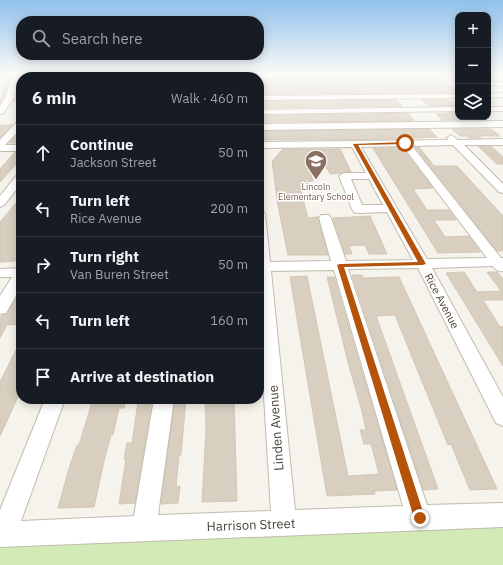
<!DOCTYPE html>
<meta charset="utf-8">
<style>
body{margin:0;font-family:"IBM Plex Sans",sans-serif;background:#20242c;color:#f1f3f6}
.controls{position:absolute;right:12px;top:12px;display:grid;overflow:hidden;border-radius:8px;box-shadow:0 2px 10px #0003}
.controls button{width:36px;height:36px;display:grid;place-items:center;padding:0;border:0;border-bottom:1px solid #363941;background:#171b24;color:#f1f3f6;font:20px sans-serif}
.stop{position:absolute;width:12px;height:12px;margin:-9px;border:3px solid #b45309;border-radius:50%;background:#fff}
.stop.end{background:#b45309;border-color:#fff;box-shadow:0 1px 4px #0008}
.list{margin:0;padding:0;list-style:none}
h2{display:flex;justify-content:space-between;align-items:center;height:52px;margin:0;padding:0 16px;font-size:17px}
h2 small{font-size:13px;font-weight:400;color:#9ea1a6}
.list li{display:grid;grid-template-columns:26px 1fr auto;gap:12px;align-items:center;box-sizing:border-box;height:56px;padding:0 16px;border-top:1px solid #363941}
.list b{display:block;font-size:15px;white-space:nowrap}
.list p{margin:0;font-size:13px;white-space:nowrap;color:#9ea1a6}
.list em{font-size:13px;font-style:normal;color:#9ea1a6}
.icon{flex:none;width:22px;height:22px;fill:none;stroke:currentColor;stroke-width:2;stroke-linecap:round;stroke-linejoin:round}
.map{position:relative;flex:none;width:503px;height:565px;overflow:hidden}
.search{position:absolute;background:#171b24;box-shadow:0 2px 10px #0003;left:16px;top:16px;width:248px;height:44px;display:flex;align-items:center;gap:10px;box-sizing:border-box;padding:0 14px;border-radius:16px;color:#9ea1a6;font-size:15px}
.panel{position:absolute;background:#171b24;box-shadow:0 2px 10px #0003;left:16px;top:72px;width:248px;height:332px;border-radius:16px}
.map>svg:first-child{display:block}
.green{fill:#d2eab5}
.building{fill:#d8cfc1;stroke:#d3c7b4}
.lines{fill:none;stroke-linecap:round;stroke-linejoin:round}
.minor-casing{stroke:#c2bbae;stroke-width:2}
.minor{fill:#fff;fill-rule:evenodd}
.route{fill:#b45309}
.labels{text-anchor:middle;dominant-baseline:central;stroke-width:3;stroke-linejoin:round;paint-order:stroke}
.far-education-label{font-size:9px;fill:#785e54;stroke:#fff}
.street-label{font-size:11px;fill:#4b4439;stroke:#fff}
.near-street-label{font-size:13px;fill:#4b4439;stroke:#fff}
</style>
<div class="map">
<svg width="503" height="565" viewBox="0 0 503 565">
<rect width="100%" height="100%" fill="#f6f3ec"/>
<polygon class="green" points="503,526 503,565 0,565 0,545"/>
<g class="building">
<polygon points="6,74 10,74 5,96 0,103"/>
<polygon points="19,74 21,74 21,101 13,102 15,97"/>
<polygon points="439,78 456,91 447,91 450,93 259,94 259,80"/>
<polygon points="396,100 402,106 259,108 259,101"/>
<polygon points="422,100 448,100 456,106 429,106"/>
<polygon points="458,112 458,117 470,117 473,120 442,120 436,114"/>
<polygon points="408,113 414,121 260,122 259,116"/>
<polygon points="0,125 12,125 0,138"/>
<polygon points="429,129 437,137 411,138 412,139 263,140 261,131"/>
<polygon points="452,129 491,129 500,136 479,136 481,138 469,138 467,136 460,136"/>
<polygon points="20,131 21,143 9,143"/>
<polygon points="478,146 491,146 503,157 503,164 497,164"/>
<polygon points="415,147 419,147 434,166 457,166 503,216 503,251 497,251"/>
<polygon points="373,148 402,148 433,188 413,189 427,210 449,210 456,220 434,220 445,237 469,236 480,252 438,253"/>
<polygon points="283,149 340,149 351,172 330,174 327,168 309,168 313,181 299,183 308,218 318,217 328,255 288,255 278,206 272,161"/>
<polygon points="15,152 21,152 21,159 0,182 0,169"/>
<polygon points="21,197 21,253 15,261 0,262 0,222"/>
<polygon points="370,216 387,254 369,254 365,245 349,246 352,254 345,254 333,218"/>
<polygon points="464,272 477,292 501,291 487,272 497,272 503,279 503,300 483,300 500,327 503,326 503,366 446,273"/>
<polygon points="352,275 362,275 363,278 399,277 497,489 470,490 451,444 448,445 395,315 376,316 438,489 423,490"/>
<polygon points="307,276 348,476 379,474 371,444 364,444 360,430 366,430 362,411 349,366 327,277 334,277 397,490 374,491 375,494 327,496 290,277"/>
<polygon points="21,290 21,303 14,316 21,316 21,324 7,325 0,338 0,319 2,315 7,314"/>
<polygon points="21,340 21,390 0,436 0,382"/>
<polygon points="93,399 126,399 124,408 119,408 113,435 111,435 104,461 94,507 58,508 70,465 77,445 79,445"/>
<polygon points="175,399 186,399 181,455 179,455 176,487 180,486 178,503 161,504"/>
<polygon points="205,399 234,399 237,501 202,502 206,431"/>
<polygon points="152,401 135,503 119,504 126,459 124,459 127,443 132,443 138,402"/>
</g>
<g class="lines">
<g class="minor-casing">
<g id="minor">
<polygon points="12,74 18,74 14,97 3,114 0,114 0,106 6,97"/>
<polygon points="71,74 78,74 75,77 68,77"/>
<polygon points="103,74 110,74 108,77 101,77"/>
<polygon points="271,74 458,74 458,76 259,78 166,77 169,75"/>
<rect x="488" y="82" width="15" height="4"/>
<polygon points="503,93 503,97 488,98 488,94"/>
<polygon points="458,94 458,98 259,100 259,96"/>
<polygon points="458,107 458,111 259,114 259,110"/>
<rect x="488" y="107" width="15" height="4"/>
<polygon points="21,120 21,128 5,145 21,145 21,151 0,151 0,140 18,121"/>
<polygon points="503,121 503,127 259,130 259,124"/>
<path d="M 451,135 L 458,140 L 503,139 L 503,145 L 464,145 L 503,184 L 503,193 L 499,192 L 453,145 L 412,146 L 501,258 L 503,258 L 503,271 C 498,272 496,270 493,266 L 432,268 L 503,397 L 503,426 L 496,423 L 418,268 L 348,269 L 427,505 L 503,503 L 503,527 L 0,547 L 0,510 L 45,399 L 65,399 L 21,521 L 134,516 L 154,399 L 174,399 L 158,515 L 271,511 L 259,315 L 259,210 L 263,211 L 265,214 L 270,262 L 331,261 L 319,218 L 321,215 L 329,215 L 331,218 L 346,261 L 413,260 L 387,212 L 358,213 L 354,212 L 352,209 L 339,176 L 344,173 L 366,173 L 352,147 L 259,148 L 259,142 L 448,140 L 447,138 ZM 403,146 L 487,258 L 427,259 L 361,147 ZM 351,179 L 369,179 L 383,205 L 362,205 ZM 334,270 L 403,506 L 295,510 L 271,271 Z"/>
<polygon points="21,174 21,184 4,205 0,207 0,196 17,175"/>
<polygon points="21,268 21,287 6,313 0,314 0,296 12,277 0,277 0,269"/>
</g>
</g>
<use href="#minor" class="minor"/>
</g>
<linearGradient id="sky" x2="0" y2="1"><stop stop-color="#8fc1ec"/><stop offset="0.48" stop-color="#fbfaf6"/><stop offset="1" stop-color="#fbfaf6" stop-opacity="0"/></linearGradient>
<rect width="503" height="153" fill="url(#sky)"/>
<polygon class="route" points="405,142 407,144 358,145 426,264 422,265 344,267 425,518 423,522 420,523 416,522 414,518 337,265 340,264 418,262 353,144"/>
<defs>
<g id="school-pin" transform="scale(1.15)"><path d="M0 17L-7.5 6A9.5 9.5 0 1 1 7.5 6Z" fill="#8d6e63" stroke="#fff"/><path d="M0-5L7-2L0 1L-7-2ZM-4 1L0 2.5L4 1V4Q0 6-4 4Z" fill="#fff"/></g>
</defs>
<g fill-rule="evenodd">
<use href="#school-pin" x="316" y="161"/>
</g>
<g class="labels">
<g class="far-education-label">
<text x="316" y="186">Lincoln<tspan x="316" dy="10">Elementary School</tspan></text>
</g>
<g class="street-label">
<text transform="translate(442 301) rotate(62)">Rice Avenue</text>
</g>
<g class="near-street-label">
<text transform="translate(276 428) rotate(-94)">Linden Avenue</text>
<text transform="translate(251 525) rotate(-2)">Harrison Street</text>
</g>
</g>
</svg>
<div class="controls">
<button>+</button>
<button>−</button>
<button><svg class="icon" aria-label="layers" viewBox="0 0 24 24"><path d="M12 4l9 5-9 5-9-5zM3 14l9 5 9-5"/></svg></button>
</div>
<div class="stop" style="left:405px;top:143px"></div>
<div class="stop end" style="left:420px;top:518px"></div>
<div class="search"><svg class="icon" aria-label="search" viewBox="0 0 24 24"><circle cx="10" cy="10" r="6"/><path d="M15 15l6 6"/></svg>Search here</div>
<section class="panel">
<h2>6 min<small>Walk · 460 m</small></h2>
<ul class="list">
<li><svg class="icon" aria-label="ahead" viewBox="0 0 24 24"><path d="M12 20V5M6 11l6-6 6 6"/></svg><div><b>Continue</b><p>Jackson Street</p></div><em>50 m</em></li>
<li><svg class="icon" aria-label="left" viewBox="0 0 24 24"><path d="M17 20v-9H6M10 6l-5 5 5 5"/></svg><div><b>Turn left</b><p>Rice Avenue</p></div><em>200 m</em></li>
<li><svg class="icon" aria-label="right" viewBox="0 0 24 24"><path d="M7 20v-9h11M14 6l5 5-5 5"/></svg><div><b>Turn right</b><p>Van Buren Street</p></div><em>50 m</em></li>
<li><svg class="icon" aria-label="left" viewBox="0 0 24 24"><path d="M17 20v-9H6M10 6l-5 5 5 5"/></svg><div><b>Turn left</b></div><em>160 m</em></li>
<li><svg class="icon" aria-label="arrive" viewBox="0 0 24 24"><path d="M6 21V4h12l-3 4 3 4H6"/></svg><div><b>Arrive at destination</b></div></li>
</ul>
</section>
</div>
